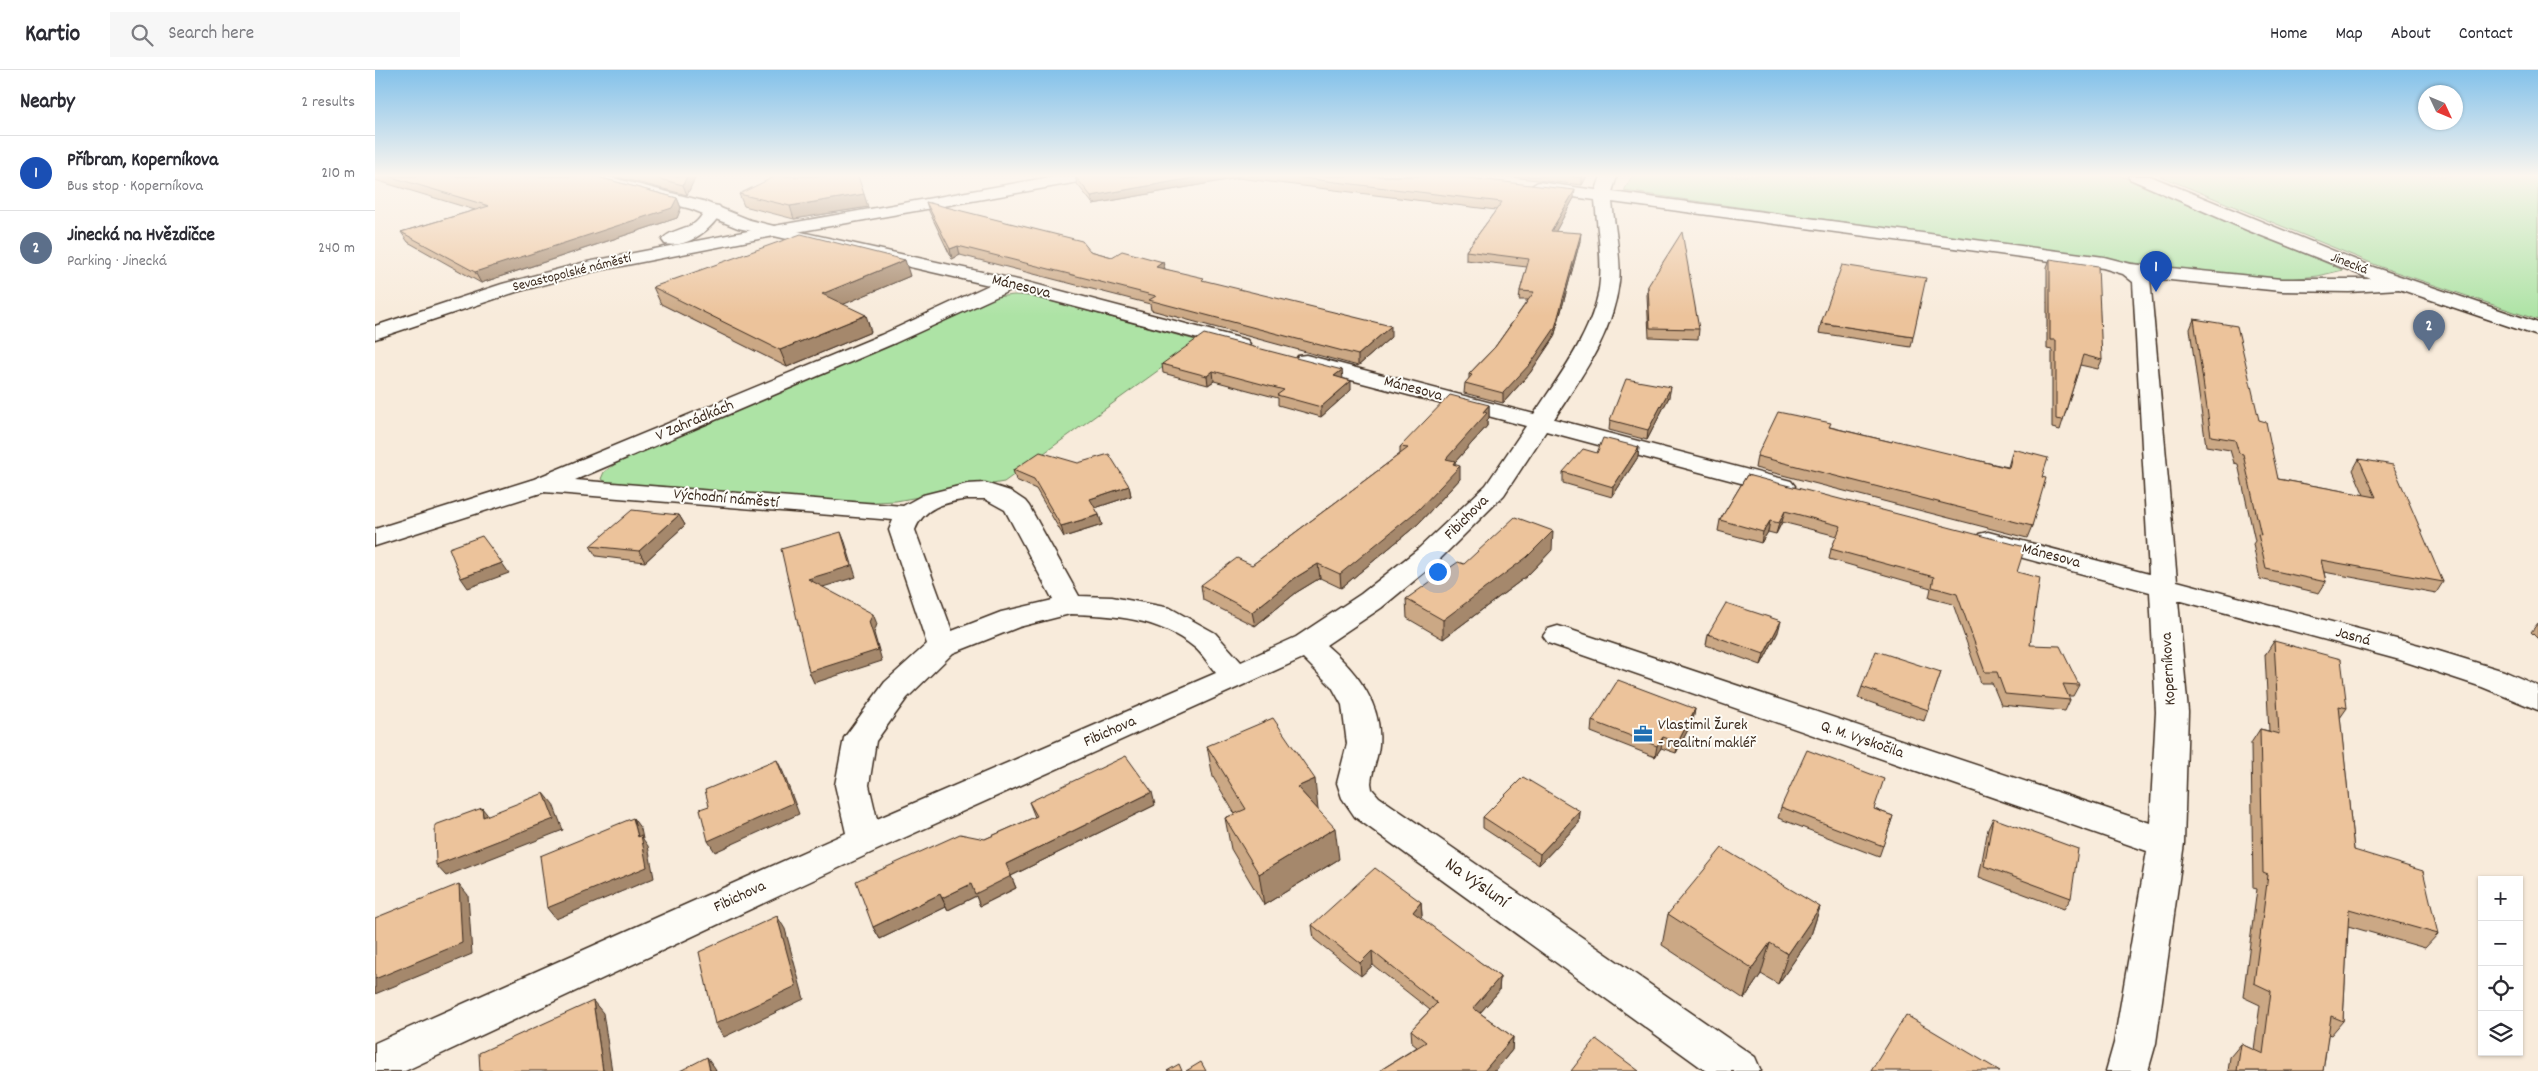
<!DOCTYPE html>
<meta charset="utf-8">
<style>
body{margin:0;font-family:Dekko,sans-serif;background:#f7f7f7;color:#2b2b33}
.controls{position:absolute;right:15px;bottom:15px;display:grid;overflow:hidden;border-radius:0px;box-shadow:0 1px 4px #0004}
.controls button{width:45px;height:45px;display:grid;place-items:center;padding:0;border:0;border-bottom:1px solid #e1e1e2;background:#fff;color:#2b2b33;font:25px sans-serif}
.compass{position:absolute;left:2043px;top:15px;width:45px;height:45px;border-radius:50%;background:#fff;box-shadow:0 1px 4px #0004;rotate:134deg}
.you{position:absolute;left:1062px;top:501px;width:18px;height:18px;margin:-12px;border:4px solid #fff;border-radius:50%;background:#1a73e8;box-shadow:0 0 0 8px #1a73e833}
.badge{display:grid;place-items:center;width:32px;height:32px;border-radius:50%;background:#b45309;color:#fff;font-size:16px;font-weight:700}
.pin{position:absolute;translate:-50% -41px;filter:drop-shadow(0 1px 2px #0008)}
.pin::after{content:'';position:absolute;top:26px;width:18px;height:15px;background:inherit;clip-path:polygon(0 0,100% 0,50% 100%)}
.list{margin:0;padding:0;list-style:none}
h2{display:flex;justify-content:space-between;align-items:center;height:65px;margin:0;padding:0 20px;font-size:21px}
h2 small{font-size:16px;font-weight:400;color:#7c7c81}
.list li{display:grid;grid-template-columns:32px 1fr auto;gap:15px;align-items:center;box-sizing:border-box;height:75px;padding:0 20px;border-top:1px solid #e1e1e2}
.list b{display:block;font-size:19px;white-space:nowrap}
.list p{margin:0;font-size:16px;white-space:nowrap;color:#7c7c81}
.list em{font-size:16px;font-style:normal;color:#7c7c81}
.icon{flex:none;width:28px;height:28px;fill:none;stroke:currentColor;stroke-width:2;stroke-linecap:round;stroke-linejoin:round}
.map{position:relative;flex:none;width:2163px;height:1001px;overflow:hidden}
header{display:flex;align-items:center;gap:30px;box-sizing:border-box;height:70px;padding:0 25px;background:#fff;border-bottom:1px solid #e1e1e2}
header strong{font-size:24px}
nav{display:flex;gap:28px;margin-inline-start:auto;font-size:18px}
.search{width:350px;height:45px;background:#f7f7f7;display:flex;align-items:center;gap:12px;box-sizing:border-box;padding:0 18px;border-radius:0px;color:#7c7c81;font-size:19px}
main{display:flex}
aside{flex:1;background:#fff}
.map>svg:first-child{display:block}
.green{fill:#ade3a5;stroke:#748662}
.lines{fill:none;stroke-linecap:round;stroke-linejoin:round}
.minor-casing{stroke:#3b2a1e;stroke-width:3}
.major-casing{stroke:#3b2a1e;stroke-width:3}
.minor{fill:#fdfcf7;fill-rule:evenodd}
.major{fill:#fdfcf7;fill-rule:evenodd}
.wall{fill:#cba885;stroke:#3b2a1e}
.shaded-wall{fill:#a5886c;stroke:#3b2a1e}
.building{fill:#ecc39b;stroke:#3b2a1e}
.labels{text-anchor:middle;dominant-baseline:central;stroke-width:4;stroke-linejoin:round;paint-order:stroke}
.far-street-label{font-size:14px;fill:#3b2a1e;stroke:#fdfcf7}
.street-label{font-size:16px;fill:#3b2a1e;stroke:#fdfcf7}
.poi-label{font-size:16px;fill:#3b2a1e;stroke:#fdfcf7;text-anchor:start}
.near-street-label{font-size:19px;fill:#3b2a1e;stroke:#fdfcf7}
</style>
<header>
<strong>Kartio</strong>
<div class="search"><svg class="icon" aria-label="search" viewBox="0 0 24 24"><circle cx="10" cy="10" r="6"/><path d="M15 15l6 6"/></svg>Search here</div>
<nav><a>Home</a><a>Map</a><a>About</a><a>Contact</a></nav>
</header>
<main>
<aside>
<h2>Nearby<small>2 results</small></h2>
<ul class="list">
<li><span class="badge" style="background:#1a4fb4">1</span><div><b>Příbram, Koperníkova</b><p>Bus stop · Koperníkova</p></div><em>210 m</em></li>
<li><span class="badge" style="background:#5c6f8a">2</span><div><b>Jinecká na Hvězdičce</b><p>Parking · Jinecká</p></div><em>240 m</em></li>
</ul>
</aside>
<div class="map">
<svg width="2163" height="1001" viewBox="0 0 2163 1001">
<rect width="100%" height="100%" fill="#f8ebdb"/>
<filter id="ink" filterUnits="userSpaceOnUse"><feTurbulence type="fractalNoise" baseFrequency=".02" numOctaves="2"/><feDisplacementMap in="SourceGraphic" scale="10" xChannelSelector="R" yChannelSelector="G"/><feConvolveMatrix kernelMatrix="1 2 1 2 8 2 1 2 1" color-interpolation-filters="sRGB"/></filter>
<g filter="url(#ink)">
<g class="green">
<polygon points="1257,106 1746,106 1968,200 1943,206 1894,211 1811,202 1774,195 1249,121"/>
<polygon points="1785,106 2163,106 2163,250 2006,197"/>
<polygon points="639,225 657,226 824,271 629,412 521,431 481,433 234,413 226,409 229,402 242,393 620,227"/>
</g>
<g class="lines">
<g class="minor-casing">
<g id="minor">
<path d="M 1226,106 L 1242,106 L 1237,122 L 1729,187 L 1756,194 L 1906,209 L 1996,209 L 1872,160 L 1755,109 L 1753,106 L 1775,106 L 1998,197 L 2163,253 L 2163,266 L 2024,219 L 1974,222 L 1906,221 L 1775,208 L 1802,511 L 2044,575 L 2129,601 L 2163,616 L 2163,640 L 2107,617 L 2025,590 L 1803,530 L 1813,642 L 1809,773 L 1781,973 L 1773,1001 L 1731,1001 L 1739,973 L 1772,781 L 1173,573 L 1168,566 L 1173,559 L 1183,556 L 1193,559 L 1775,753 L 1781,642 L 1775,522 L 1604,476 L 1600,470 L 1604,464 L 1613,462 L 1774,504 L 1758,212 L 1748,204 L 1728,198 L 1237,132 C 1239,153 1247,193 1244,212 C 1238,264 1206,307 1179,349 L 1416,411 L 1420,416 L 1416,421 L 1407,424 L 1171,361 L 1129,425 L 1062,492 L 1006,538 L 951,575 C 980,600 1008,633 1004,675 C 1003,688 997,700 996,713 L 997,719 L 1004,727 L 1380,987 L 1386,1001 L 1331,1001 L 980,747 L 967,728 L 962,713 L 972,674 L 967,635 L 957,617 L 928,588 L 502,780 L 30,1001 L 0,1001 L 0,973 L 471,763 L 460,715 L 469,668 L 510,612 L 552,574 L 514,460 L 518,450 L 169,422 L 0,476 L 0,459 L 159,409 L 506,265 L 614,215 L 399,166 L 216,202 L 141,222 L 0,269 L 0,256 L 127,214 L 207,193 L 399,156 L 652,212 L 872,270 L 875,274 L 872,278 L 865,280 L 636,220 L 520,273 L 200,410 L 528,436 L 548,425 L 592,414 L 610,413 L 635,421 L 650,431 L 654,436 L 704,526 L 737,527 L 795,538 L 840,563 L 866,592 L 921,567 L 986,524 L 1042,480 L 1111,415 L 1151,356 L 923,296 L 920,291 L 923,286 L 931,285 L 1159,344 C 1184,307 1222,256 1225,210 C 1227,185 1222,156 1220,130 L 1163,122 L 1155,117 L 1163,112 L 1221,120 ZM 592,429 L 610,429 L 630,440 L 678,530 L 626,542 L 577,561 L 540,460 C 549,437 569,433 592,429 ZM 695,544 C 739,545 783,548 819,577 C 827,583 834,595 841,603 L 502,749 L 494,715 L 501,671 L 532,628 L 578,583 L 644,557 Z"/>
<path d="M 338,135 L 344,136 L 347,140 C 339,159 311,179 290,174 L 287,170 C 293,161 310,159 320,153 C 326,148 328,143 332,136 Z"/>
</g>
</g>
<g class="major-casing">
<polygon id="major" points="203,106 230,106 328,131 375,150 399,156 681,106 717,106 709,111 399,166 363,158 316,139 205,109"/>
</g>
<use href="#minor" class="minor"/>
<use href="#major" class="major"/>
</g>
<g class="wall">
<polygon points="0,106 219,106 302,128 306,138 302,148 106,213 33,172 26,162 100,140 0,110"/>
<polygon points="238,106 321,106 312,125"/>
<polygon points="700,106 1077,106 1199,128 1180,161 1205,171 1179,267 1155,303 1128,333 1089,323 1090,313 1094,309 1094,304 1120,277 1153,230 1144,230 1145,221 1152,197 1091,190 1091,181 1121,140 863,108 718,134 702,114"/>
<polygon points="1127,106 1212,106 1207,115"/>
<polygon points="364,124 493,137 419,149 369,136"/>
<polygon points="551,132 715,181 737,187 788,192 790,199 1016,267 983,296 776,240 775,234 585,185 577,189 554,141"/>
<polygon points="1675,189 1727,290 1723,299 1705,295 1685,360 1677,358 1677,280 1672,279 1672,197"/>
<polygon points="535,206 468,234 496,262 412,297 286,234 278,217"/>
<polygon points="1273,216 1324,259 1323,269 1274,267 1272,225"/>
<polygon points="1819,249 1884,350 1903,409 1989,425 1978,400 1984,389 2068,512 2061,523 1949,502 1951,512 1944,523 1885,509 1878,474 1880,471 1863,394 1859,393 1855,380 1831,376 1815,259"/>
<polygon points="1446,253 1538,267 1536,277 1444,263"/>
<polygon points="787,294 967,300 967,308 976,320 946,347 903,335 903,328 839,311 833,315 788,303"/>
<polygon points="1294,327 1272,370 1234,360 1235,350"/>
<polygon points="1114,335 1114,348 1112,350 1112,356 1080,392 1080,394 1085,409 1043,454 966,518 945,508 922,522 880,556 828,530 826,515 877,495 1025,384 1025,377"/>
<polygon points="1455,357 1517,372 1633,397 1638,379 1667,407 1657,456 1652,468 1380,398 1382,386"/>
<polygon points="1264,377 1263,387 1237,427 1188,413 1188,402 1222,383"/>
<polygon points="638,400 754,416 756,426 720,438 724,445 727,455 689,467 661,419 641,410"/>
<polygon points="1372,405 1642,502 1655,575 1704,615 1698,626 1693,626 1695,630 1690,641 1626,635 1617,613 1606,613 1578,534 1554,528 1556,518 1454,489 1456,479 1462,466 1407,452 1401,464 1393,462 1386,473 1343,461 1345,450"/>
<polygon points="304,445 310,455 270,492 221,486 215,476"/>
<polygon points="1177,480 1152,506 1068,569 1032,548 1031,529 1089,494"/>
<polygon points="2163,553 2163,569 2156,562"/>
<polygon points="1403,562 1386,595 1331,575 1333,564"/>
<polygon points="1899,571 1972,638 1965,648 1979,780 2063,864 2050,878 1973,856 1968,951 1956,965 1953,964 1948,1001 1853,1001 1855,987 1866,974 1879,980 1885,935 1868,927 1882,819 1878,818 1876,673 1885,659 1894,661 1890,585"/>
<polygon points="1566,602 1549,651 1483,628 1487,617"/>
<polygon points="1320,639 1318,650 1301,683 1286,678 1280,687 1216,662 1217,651"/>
<polygon points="832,676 964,789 889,835 856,779 850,748 860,744 838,707"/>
<polygon points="654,732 780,735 636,806 641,818 605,836 601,826 573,840 571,837 505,869 498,857 610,769 660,747"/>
<polygon points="1406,737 1499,739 1518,746 1504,787 1403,748"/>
<polygon points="1205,741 1204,753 1164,795 1108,758 1108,747"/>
<polygon points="1618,748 1696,828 1689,839 1604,807 1613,759"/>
<polygon points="1046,832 1047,846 1045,848 1125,907 1124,921 1105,943 1138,967 1137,980 1120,1001 1004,1001 1042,977 1037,973 1036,960 1055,940 998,895 986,906 939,869 937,855"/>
<polygon points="1445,837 1435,868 1403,914 1386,904 1369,929 1287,875 1293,844"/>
</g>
<g class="shaded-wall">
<polygon points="312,106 321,106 312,125 308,115"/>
<polygon points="829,106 863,106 863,108 718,134 716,126"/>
<polygon points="1208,106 1212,106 1207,115 1207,108"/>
<polygon points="1200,120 1199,128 1176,170 1176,161"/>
<polygon points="489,124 493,137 419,149 415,136"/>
<polygon points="302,128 306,138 302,148 106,213 100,202"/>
<polygon points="1206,163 1205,171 1179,267 1155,303 1128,333 1128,323"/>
<polygon points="583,176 585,185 577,189 575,179"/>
<polygon points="530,190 535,206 453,241 447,224"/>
<polygon points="788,192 790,202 781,197"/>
<polygon points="491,245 496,262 412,297 405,280"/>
<polygon points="1016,256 1016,267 983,296 983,285"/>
<polygon points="967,300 968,309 959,306"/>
<polygon points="838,301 839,311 833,315 832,306"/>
<polygon points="976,311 976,320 946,347 946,337"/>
<polygon points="1296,317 1294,327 1272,370 1273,360"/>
<polygon points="1114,335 1114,348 1112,350 1112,356 1080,392 1080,401 1085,396 1085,409 1043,454 966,518 965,504 1071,389"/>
<polygon points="1264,377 1263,387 1237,427 1238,417"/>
<polygon points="754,416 756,426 717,439 715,429"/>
<polygon points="1410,441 1407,452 1401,464 1404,453"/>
<polygon points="304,445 310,455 270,492 264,481"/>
<polygon points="724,445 727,455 689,467 686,456"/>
<polygon points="1395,451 1393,462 1386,473 1388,462"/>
<polygon points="1178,461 1177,480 1152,506 1068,569 1068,550"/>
<polygon points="466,462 470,472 481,507 438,520 433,509"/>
<polygon points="127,493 134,503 93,518 86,508"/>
<polygon points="943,494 945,508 922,522 880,556 877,542 920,508"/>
<polygon points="498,544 502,554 499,563 507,591 439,613 434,602"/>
<polygon points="1406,551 1403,562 1386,595 1389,584"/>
<polygon points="1320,639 1318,650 1301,683 1303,672"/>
<polygon points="1288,667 1286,678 1280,687 1282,676"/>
<polygon points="402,690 408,702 424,744 340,782 333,771"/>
<polygon points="940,709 943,740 922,717"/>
<polygon points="777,722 780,735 636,806 641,818 605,836 601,826 573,840 567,828 596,814 631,794"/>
<polygon points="169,723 178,734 188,760 71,806 61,795"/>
<polygon points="107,738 116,749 108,747"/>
<polygon points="1205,741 1204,753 1164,795 1165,784"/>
<polygon points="258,748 266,759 268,769 273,776 279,808 181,849 172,838 263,767"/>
<polygon points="960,758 964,789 889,835 884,804"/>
<polygon points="84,814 93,825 97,884 0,924 0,909"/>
<polygon points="565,824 571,837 505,869 498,857"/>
<polygon points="1046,832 1047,846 1038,856 1038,842"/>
<polygon points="1445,837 1435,868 1403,914 1413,884"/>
<polygon points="402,846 410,859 429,929 349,967 340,954"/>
<polygon points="1395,873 1386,904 1369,929 1377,898"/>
<polygon points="997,881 998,895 986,906 985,893"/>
<polygon points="1125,907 1124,921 1097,952 1098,938"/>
<polygon points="218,931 228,943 237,1001 228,1001"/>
<polygon points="1138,967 1137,980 1120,1001 1109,1001"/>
<polygon points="332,987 340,998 341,1001 335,1001"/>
</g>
<g class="building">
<polygon points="13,106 219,106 302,128 297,138 100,202 26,162 114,136"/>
<polygon points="273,106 312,106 308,115"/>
<polygon points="401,106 483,106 489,124 415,136 364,124"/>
<polygon points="700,106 829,106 716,126"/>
<polygon points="911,106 1077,106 1200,120 1176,161 1206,163 1180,258 1156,293 1128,323 1090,313 1097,305 1094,304 1120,277 1159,222 1145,221 1154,189 1091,181 1127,132"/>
<polygon points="1195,106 1208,106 1207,108"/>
<polygon points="551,132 707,171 715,181 737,187 747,181 788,192 781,197 829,208 827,210 1016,256 983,285 774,230 781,226 583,176 575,179"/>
<polygon points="1307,162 1324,259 1275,258 1273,216"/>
<polygon points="426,164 530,190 447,224 491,245 405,280 278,217"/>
<polygon points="1675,189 1723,196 1727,290 1708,285 1688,350 1681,349 1681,270 1675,270"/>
<polygon points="1467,195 1551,208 1538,267 1446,253"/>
<polygon points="1819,249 1862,256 1884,350 1891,352 1903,409 2001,427 1984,389 2018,395 2068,512 1946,490 1951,512 1891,499 1883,464 1886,465 1868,384 1864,383 1860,370 1836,366"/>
<polygon points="829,264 967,300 959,306 976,311 946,337 902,325 909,320 838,301 832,306 787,294"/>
<polygon points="1251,309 1296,317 1273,360 1235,350"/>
<polygon points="1075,325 1114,335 1108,342 1112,343 1071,389 1080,391 1078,394 1085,396 1043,440 965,504 943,494 920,508 877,542 826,515 862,488 877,495 1033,378 1025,377"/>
<polygon points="1403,342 1456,353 1454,357 1517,372 1518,370 1634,398 1638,379 1673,388 1667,407 1671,408 1657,456 1382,386"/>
<polygon points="1228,368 1264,377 1238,417 1188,402 1208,379 1222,383"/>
<polygon points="665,382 703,393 734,384 754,416 715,429 724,445 686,456 659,409 638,400"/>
<polygon points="1372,405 1650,477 1642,502 1665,508 1655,575 1685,576 1704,615 1688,614 1695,630 1630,624 1622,602 1610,602 1582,524 1557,517 1559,507 1456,479 1466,456 1410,441 1404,453 1395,451 1388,462 1345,450"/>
<polygon points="257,440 304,445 264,481 215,476"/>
<polygon points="1140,447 1178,461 1152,487 1068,550 1031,529 1083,492 1089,494"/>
<polygon points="466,462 476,496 433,509 498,544 494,552 503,580 434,602 406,479"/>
<polygon points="107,466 127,493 86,508 74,478"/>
<polygon points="1351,533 1406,551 1389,584 1333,564"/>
<polygon points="1899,571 1966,589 1972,638 1964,636 1979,780 2048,801 2063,864 1974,839 1968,951 1956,946 1948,1001 1862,1001 1866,974 1888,984 1896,921 1879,913 1893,805 1888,803 1885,659 1904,664"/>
<polygon points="1501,581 1566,602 1553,640 1487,617"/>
<polygon points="1243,610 1320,639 1303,672 1288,667 1282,676 1217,651"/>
<polygon points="898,648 940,709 922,717 960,758 884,804 850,748 871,739 832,676"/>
<polygon points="1432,680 1509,709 1499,739 1518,746 1508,776 1406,737"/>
<polygon points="751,686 777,722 631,794 636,806 600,824 596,814 567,828 565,824 498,857 481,811 585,764 610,769 662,746 654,732"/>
<polygon points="402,690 418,733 333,771 325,739 334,736 330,720"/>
<polygon points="1148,707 1205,741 1165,784 1108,747"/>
<polygon points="169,723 179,749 61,795 60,755 107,738 108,747"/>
<polygon points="258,748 263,767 266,765 272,797 172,838 165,786"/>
<polygon points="1618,748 1703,779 1696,828 1609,796"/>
<polygon points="1347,778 1445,837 1413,884 1395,873 1377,898 1293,844"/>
<polygon points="1000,798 1046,832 1038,842 1125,907 1098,938 1138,967 1109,1001 1004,1001 1051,972 1036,960 1062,933 997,881 985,893 937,855"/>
<polygon points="84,814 87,873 0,909 0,848"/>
<polygon points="402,846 421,916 340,954 324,882"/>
<polygon points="218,931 228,1001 105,1001 104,983"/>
<polygon points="1531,945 1625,1001 1496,1001"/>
<polygon points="1221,969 1264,1001 1196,1001"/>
<polygon points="332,987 335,1001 305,1001"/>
<polygon points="826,992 831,1001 811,1001"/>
<polygon points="804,994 807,1001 792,1001"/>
</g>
</g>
<linearGradient id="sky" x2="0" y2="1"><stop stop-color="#83c1ea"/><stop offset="0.43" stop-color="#fcf6ef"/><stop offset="1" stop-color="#fcf6ef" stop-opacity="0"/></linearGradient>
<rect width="2163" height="246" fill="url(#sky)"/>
<defs>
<g id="office-bare" transform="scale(1.5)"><path d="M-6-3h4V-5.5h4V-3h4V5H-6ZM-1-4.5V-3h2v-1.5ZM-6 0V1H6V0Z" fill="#1f6fb2" stroke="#fdfcf7" stroke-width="2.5" paint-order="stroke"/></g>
</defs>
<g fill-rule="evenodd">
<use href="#office-bare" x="1268" y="664"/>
</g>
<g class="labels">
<g class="far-street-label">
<text transform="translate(1974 194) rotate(21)">Jinecká</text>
<text transform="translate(197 203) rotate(-14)">Sevastopolské náměstí</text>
</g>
<g class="street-label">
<text transform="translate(646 217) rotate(14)">Mánesova</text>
<text transform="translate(1038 319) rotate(15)">Mánesova</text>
<text transform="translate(320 351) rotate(-23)">V Zahrádkách</text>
<text transform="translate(351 429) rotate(5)">Východní náměstí</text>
<text transform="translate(1092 448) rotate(-45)">Fibichova</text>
<text transform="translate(1676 486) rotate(15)">Mánesova</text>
<text transform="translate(1978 567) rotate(15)">Jasná</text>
<text transform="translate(1794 599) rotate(-93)">Koperníkova</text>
<text transform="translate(735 662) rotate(-24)">Fibichova</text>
<text transform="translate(1487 670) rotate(19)">Q. M. Vyskočila</text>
<text transform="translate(365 827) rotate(-25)">Fibichova</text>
</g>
<g class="poi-label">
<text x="1283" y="655">Vlastimil Žurek<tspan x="1283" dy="18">- realitní makléř</tspan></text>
</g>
<g class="near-street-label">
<text transform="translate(1101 814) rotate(35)">Na Výsluní</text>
</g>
</g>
</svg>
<div class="controls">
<button>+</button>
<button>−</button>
<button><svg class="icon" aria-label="locate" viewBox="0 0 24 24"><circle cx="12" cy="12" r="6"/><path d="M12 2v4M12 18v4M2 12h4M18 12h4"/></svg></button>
<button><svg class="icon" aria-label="layers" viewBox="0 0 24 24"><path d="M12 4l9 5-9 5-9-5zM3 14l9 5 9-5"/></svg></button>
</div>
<svg class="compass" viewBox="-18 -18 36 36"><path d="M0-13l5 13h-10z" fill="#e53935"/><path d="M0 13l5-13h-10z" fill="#7c7c81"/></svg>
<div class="you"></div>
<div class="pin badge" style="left:1781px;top:222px;background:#1a4fb4">1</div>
<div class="pin badge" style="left:2054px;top:281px;background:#5c6f8a">2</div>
</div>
</main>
